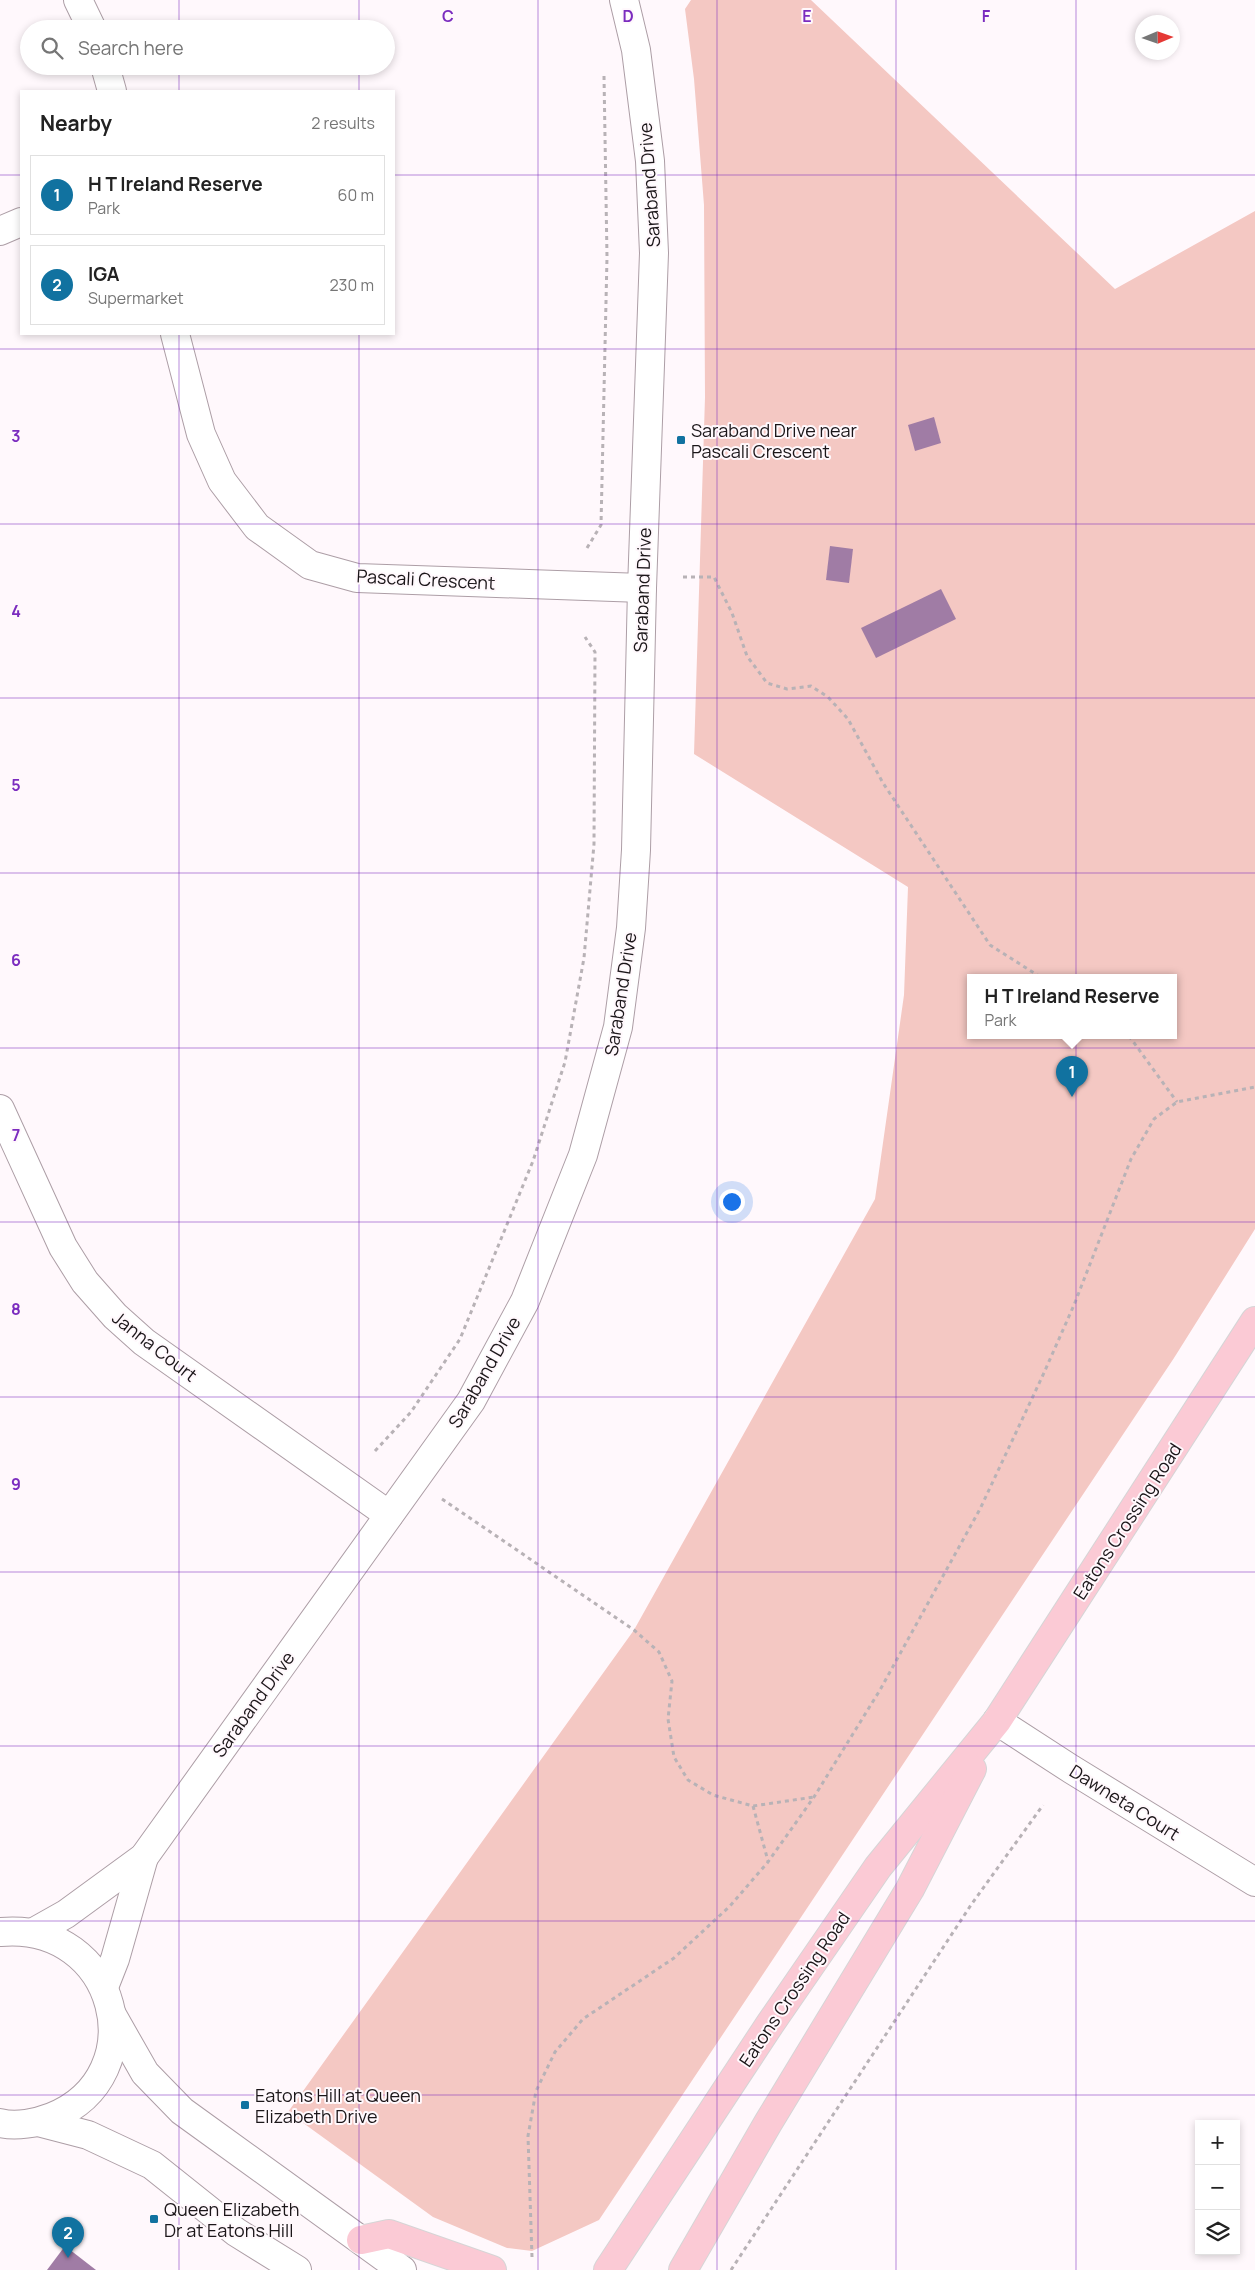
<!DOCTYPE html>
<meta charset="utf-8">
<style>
body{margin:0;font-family:Manrope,sans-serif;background:#f2f2f2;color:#222}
.controls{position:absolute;right:15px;bottom:15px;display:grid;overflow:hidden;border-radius:0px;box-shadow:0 2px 8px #0003}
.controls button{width:45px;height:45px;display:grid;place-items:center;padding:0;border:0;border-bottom:1px solid #e0e0e0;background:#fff;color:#222;font:25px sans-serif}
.compass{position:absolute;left:1135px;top:15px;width:45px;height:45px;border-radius:50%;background:#fff;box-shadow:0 2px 8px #0003;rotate:88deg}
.you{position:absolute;left:731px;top:1201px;width:18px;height:18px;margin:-12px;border:4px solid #fff;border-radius:50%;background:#1a73e8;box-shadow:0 0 0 8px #1a73e833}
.badge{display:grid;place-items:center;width:32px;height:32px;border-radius:50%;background:#1172a0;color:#fff;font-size:16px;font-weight:700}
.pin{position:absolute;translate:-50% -41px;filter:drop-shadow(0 1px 2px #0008)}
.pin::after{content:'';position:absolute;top:26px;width:18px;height:15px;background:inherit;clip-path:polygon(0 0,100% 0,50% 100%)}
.popup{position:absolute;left:967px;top:974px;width:210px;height:65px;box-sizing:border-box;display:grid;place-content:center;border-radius:0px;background:#fff;filter:drop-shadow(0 1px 4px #0005);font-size:16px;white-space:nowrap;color:#767676}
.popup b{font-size:19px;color:#222}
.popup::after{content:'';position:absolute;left:50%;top:100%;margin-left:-10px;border:10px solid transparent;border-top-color:#fff}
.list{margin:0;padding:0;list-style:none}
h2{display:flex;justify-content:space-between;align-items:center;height:65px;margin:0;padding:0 20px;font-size:21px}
h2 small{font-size:16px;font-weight:400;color:#767676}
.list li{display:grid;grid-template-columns:32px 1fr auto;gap:15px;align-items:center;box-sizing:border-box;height:80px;margin:0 10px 10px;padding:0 10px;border:1px solid #e0e0e0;border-radius:0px}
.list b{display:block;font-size:19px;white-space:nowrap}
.list p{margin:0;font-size:16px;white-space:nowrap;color:#767676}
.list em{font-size:16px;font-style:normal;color:#767676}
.icon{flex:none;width:28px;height:28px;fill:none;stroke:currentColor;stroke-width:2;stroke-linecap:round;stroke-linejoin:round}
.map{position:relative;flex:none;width:1255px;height:2270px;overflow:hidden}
.search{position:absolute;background:#fff;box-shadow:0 2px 8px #0003;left:20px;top:20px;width:375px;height:55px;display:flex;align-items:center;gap:12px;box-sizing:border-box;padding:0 18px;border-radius:28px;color:#767676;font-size:19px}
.panel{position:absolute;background:#fff;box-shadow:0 2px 8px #0003;left:20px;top:90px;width:375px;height:245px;border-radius:0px}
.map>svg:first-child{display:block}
.green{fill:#f4c8c3;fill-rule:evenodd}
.building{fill:#a07ca5}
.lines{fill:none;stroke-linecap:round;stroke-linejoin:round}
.minor-casing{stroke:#ad9ea6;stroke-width:30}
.tertiary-casing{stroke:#ad9ea6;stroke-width:30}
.primary-casing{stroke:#d6d5d6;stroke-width:30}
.path{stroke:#b8b2b6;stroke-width:3;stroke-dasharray:4 4;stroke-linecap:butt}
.minor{stroke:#fff;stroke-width:28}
.tertiary{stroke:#fff;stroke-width:28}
.primary{stroke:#fbcad5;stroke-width:28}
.grid{fill:none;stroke:#7b2cbf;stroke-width:1;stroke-opacity:0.55}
.poi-dot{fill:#1172a0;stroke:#fff8fc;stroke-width:2}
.labels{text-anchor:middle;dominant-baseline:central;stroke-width:4;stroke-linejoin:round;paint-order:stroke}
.street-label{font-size:18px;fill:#1b1619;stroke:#fff8fc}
.poi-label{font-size:18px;fill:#1b1619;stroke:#fff8fc;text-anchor:start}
.grid-label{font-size:16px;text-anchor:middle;font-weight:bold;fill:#7b2cbf;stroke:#fff8fc;stroke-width:4;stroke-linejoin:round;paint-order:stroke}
</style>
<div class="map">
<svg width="1255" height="2270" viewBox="0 0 1255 2270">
<rect width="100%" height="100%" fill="#fff8fc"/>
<path class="green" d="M 691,0 L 811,0 L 1115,289 L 1255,211 L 1255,1229 L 1174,1358 L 599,2220 L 532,2251 L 507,2248 L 433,2217 L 288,2112 L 634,1630 L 875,1199 L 904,995 L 908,887 L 694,754 L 705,397 L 704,205 L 694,79 L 685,9 ZM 971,978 L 1173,978 L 1173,1036 L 971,1036 Z"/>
<g class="building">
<polygon points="934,417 941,443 915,451 908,425"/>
<polygon points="830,546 853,549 849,583 826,580"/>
<polygon points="941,589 956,619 876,658 861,628"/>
<polygon points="65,2246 96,2270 47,2270"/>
</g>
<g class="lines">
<g class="minor-casing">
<g id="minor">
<polyline points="78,0 92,29"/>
<polyline points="105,66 112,91"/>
<polyline points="0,231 21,222"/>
<polyline points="175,334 201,434 222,481 257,527 310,565 357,578 642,588"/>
<polyline points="0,1109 63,1247 85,1282 115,1316 144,1342 389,1515"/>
<polyline points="997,1721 1071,1769 1255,1882"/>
<polyline points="34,1932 66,1914 144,1857 471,1401 525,1301 583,1155 618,1027 631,928 636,850 642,588 654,253 650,161 636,50 624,0"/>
<polyline points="104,1987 115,1959 144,1857"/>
</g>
</g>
<g class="tertiary-casing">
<g id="tertiary">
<path d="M 0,1932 C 118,1921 156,2075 52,2117 C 37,2123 16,2127 0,2123"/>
<polyline points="112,2015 145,2073 182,2111 402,2270"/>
<polyline points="38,2122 88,2135 152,2165 236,2232 297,2270"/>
</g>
</g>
<g class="primary-casing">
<g id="primary">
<polyline points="361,2240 389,2234 492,2270"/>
<polyline points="608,2270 770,2024 878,1867 997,1721 1255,1321"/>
<polyline points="683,2270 768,2123 910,1889 972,1769"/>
</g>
</g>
<g class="path">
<polyline points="587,548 601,525 607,257 604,76"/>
<polyline points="683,577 714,577 732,613 747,656 767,683 787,689 811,686 828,697 848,719 883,783 990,945 1042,978"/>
<polyline points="1129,1036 1177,1102"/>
<polyline points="375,1451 411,1412 460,1339 533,1161 565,1062 584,958 594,844 595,652 585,637"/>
<polyline points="442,1499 634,1630 659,1652 672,1681 668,1719 674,1757 688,1780 713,1795 753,1806 814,1797"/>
<polyline points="753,1806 768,1861"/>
<polyline points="532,2257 528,2136 536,2091 555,2052 583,2019 674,1958 730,1906 768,1862 814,1797 880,1690 980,1509 1043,1375 1074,1305 1131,1159 1154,1119 1177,1102 1255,1087"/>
<polyline points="731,2270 971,1905 1043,1805"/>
</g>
<use href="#minor" class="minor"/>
<use href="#tertiary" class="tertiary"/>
<use href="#primary" class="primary"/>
</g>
<path class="grid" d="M 179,0 L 179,29M 359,0 L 359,29M 538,0 L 538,2270M 717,0 L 717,2270M 896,0 L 896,2270M 1076,0 L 1076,2270M 179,66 L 179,91M 359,66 L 359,91M 0,175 L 21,175M 394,175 L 1255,175M 179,334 L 179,2270M 359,334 L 359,2270M 0,349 L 1255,349M 0,524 L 1255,524M 0,698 L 1255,698M 0,873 L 1255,873M 0,1048 L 1255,1048M 0,1222 L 1255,1222M 0,1397 L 1255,1397M 0,1572 L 1255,1572M 0,1746 L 1255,1746M 0,1921 L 1255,1921M 0,2095 L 1255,2095"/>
<g class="poi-dot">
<rect x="676" y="435" width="10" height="10" rx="2.5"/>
<rect x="240" y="2100" width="10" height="10" rx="2.5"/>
<rect x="149" y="2214" width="10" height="10" rx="2.5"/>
</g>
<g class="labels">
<g class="street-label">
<text transform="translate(649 185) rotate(-94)">Saraband Drive</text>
<text transform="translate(426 579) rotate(3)">Pascali Crescent</text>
<text transform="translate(642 590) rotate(-88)">Saraband Drive</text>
<text transform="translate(620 994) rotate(-81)">Saraband Drive</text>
<text transform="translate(155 1346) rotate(38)">Janna Court</text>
<text transform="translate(484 1372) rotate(-60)">Saraband Drive</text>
<text transform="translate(1127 1521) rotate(-57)">Eatons Crossing Road</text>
<text transform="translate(253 1704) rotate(-54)">Saraband Drive</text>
<text transform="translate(1125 1802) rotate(32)">Dawneta Court</text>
<text transform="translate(794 1989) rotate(-56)">Eatons Crossing Road</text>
</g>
<g class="poi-label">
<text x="691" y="430">Saraband Drive near<tspan x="691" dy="21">Pascali Crescent</tspan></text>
<text x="255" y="2095">Eatons Hill at Queen<tspan x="255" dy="21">Elizabeth Drive</tspan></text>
<text x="164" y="2209">Queen Elizabeth<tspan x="164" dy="21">Dr at Eatons Hill</tspan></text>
</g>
</g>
<g class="grid-label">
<text x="448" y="22">C</text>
<text x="628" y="22">D</text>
<text x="807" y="22">E</text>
<text x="986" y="22">F</text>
<text x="16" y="442">3</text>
<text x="16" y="617">4</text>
<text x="16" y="791">5</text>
<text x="16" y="966">6</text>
<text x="16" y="1141">7</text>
<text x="16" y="1315">8</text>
<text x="16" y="1490">9</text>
</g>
</svg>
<div class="controls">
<button>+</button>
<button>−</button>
<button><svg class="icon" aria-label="layers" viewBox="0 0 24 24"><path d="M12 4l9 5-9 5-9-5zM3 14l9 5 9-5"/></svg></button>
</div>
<svg class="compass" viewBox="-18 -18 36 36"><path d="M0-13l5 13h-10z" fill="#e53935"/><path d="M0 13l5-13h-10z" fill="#767676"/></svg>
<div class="you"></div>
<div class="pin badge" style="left:1072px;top:1097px">1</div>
<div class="popup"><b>H T Ireland Reserve</b>Park</div>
<div class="pin badge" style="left:68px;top:2258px">2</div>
<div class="search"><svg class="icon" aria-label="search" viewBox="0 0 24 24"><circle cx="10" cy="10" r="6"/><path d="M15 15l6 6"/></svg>Search here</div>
<section class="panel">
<h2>Nearby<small>2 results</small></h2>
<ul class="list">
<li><span class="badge">1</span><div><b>H T Ireland Reserve</b><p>Park</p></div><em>60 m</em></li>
<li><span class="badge">2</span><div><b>IGA</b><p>Supermarket</p></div><em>230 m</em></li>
</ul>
</section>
</div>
